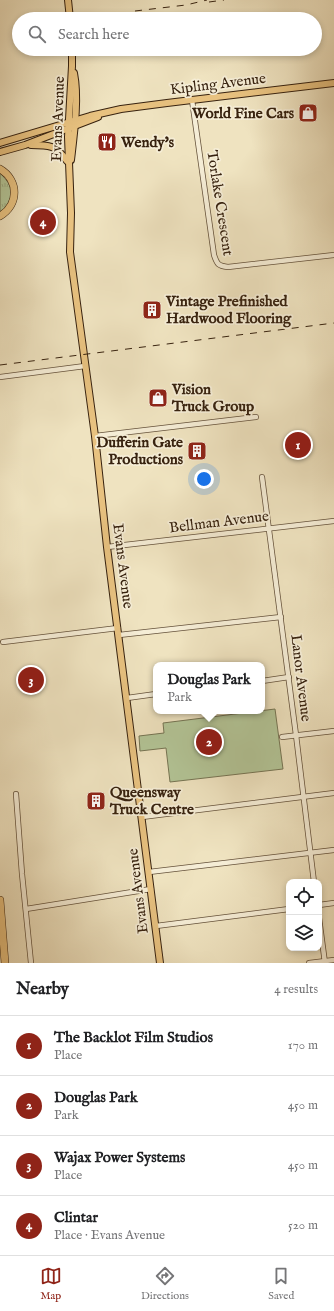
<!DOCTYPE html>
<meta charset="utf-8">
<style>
body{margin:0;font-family:"IM FELL English",serif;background:#f2f2f2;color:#202124}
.controls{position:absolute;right:12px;bottom:12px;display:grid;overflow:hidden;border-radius:8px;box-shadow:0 2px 6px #0003}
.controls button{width:36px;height:36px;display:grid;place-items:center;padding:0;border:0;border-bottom:1px solid #e0e0e0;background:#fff;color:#202124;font:20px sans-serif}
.you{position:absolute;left:204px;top:479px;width:14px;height:14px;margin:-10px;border:3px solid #fff;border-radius:50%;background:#1a73e8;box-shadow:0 0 0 6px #1a73e833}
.badge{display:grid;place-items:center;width:26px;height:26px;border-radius:50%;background:#8f2418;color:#fff;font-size:13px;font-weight:700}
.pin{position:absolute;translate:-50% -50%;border:2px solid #fff;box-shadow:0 1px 4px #0006}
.popup{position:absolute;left:153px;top:662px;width:112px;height:52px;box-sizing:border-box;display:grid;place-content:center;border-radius:8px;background:#fff;filter:drop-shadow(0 1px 3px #0005);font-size:13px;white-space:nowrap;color:#757577}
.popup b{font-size:15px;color:#202124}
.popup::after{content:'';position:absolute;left:50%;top:100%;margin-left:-8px;border:8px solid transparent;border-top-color:#fff}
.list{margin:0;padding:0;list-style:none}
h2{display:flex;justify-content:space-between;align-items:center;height:52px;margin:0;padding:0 16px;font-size:17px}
h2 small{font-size:13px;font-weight:400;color:#757577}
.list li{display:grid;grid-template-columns:26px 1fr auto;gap:12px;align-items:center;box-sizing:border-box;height:60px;padding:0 16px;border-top:1px solid #e0e0e0}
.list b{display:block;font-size:15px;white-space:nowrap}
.list p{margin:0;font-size:13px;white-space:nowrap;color:#757577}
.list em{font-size:13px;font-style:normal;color:#757577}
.icon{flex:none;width:22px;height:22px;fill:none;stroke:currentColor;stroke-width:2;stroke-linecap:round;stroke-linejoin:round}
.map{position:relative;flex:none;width:334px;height:963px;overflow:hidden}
.search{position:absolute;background:#fff;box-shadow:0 2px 6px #0003;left:12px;right:12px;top:12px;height:44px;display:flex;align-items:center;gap:10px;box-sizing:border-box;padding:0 14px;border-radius:22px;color:#757577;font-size:15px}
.sheet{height:292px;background:#fff}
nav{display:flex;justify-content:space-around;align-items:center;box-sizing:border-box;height:56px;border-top:1px solid #e0e0e0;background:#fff;font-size:11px;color:#757577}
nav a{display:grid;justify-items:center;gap:2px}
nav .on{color:#8f2418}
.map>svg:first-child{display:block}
.grass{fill:url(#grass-tufts);stroke:#757453}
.park{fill:#b3c597;stroke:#757453}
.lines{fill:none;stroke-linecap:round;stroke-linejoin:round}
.minor-casing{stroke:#65523b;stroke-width:6}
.major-casing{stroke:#37220f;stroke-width:8}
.highway-casing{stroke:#37220f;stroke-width:8}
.minor{stroke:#f5edd6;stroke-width:4.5}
.major{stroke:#e8c280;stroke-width:6}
.highway{stroke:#e8c280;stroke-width:7}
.rail{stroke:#37220f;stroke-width:1;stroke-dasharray:7 7;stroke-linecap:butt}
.labels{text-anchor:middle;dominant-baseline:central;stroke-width:3.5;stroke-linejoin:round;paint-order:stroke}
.street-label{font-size:15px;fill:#37220f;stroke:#f5edd6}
.poi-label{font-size:15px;font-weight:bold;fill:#37220f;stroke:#f5edd6;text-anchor:start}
</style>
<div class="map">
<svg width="334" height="963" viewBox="0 0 334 963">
<defs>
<pattern id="grass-tufts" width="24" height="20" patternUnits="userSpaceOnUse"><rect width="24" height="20" fill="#b3c597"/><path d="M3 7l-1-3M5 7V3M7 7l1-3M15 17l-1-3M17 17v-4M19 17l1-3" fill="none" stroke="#9ba981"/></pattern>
</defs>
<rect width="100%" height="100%" fill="#efe3c0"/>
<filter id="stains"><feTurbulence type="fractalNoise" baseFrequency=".005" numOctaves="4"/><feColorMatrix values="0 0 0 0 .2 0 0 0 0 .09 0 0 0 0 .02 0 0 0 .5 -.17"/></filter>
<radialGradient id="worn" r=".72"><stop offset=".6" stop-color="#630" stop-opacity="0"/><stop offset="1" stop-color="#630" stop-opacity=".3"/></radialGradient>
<path class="grass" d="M 0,173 C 16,189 14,197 0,214 Z"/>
<polygon class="park" points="275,709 283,769 170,782 166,748 140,751 139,736 164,733 163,723"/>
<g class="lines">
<g class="minor-casing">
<g id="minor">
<path d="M 192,100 L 214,255 C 217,264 218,266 228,267 L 334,255"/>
<polyline points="0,377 85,366"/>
<polyline points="95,436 256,417"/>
<polyline points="262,477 296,735 314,882"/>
<polyline points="107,547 334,521"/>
<polyline points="119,635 281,617"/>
<polyline points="3,642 118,628"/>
<polyline points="262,681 289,677"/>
<polyline points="127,698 156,694"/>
<polyline points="282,737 334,731"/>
<polyline points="16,794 22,874 31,963"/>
<polyline points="142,817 334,793"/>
<polyline points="149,872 334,850"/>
<polyline points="319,905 334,903"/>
<polyline points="26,909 151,889"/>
<polyline points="319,918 325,963"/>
<polyline points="156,926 289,909"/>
<polyline points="309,963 334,960"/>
</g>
</g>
<g class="major-casing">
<g id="major">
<polyline points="68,0 70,19"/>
<polyline points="72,49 72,66 68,137 71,213 70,252 95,436 107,547 160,963"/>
<polyline points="0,143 90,116 121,109 167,103 334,83"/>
<path d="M 31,145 C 49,145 56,145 67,161"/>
<polyline points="0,152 25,145 98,117"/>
<path d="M 71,160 C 74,134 79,98 74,73"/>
</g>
</g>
<g class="highway-casing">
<g id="highway">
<path d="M 0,169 C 19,180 19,205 0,216"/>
<polyline points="0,900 5,963"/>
</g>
</g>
<use href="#minor" class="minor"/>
<use href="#major" class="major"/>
<use href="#highway" class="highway"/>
<g class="rail">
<polyline points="209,2 224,0"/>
<polyline points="135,11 186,5 207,0"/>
<polyline points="0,365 334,323"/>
</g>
</g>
<defs>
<g id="shop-square" transform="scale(1)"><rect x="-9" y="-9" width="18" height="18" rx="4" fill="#8f2418" stroke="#f5edd6"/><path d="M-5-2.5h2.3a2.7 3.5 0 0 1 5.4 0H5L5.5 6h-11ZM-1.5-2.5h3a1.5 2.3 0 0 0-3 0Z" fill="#fff"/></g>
<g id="restaurant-square" transform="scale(1)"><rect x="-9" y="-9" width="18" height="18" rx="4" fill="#8f2418" stroke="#f5edd6"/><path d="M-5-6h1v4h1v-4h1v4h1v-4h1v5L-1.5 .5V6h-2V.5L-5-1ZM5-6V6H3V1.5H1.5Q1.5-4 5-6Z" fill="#fff"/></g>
<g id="building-square" transform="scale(1)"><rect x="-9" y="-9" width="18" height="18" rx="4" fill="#8f2418" stroke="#f5edd6"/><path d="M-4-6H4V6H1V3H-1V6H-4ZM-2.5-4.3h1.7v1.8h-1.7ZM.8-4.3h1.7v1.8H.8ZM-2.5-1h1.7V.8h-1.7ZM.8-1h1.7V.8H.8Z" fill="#fff"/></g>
</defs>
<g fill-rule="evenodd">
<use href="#shop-square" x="308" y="113"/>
<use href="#restaurant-square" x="107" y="142"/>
<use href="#building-square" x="152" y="310"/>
<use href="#shop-square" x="158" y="398"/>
<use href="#building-square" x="197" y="451"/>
<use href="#building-square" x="96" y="801"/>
</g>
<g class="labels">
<g class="street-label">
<text transform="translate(218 84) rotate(-7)">Kipling Avenue</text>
<text transform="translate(58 119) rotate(-88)">Evans Avenue</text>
<text transform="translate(220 203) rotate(81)">Torlake Crescent</text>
<text transform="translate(219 522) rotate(-7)">Bellman Avenue</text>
<text transform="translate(123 566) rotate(83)">Evans Avenue</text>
<text transform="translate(301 678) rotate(83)">Lanor Avenue</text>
<text transform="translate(138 891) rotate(-97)">Evans Avenue</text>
</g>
<g class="poi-label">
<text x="294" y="113" text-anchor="end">World Fine Cars</text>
<text x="121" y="142">Wendy's</text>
<text x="166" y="301">Vintage Prefinished<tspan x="166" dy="17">Hardwood Flooring</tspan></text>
<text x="172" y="389">Vision<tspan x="172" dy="17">Truck Group</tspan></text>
<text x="183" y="442" text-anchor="end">Dufferin Gate<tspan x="183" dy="17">Productions</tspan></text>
<text x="110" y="792">Queensway<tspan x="110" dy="17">Truck Centre</tspan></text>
</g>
</g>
<rect width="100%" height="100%" filter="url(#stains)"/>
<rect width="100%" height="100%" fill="url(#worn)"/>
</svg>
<div class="controls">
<button><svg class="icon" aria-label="locate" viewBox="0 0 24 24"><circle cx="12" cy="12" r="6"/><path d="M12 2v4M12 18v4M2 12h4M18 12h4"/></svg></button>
<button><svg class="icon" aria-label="layers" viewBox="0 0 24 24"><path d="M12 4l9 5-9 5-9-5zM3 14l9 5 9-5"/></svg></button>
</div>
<div class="you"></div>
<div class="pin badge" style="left:298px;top:445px">1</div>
<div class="pin badge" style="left:209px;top:742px">2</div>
<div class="popup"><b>Douglas Park</b>Park</div>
<div class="pin badge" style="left:31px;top:680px">3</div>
<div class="pin badge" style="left:43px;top:222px">4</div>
<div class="search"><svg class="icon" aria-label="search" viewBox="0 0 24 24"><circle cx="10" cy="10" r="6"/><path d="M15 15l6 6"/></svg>Search here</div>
</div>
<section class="sheet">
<h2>Nearby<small>4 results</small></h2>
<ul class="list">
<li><span class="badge">1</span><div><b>The Backlot Film Studios</b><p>Place</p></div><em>170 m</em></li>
<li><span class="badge">2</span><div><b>Douglas Park</b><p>Park</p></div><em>450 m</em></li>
<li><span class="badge">3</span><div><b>Wajax Power Systems</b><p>Place</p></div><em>450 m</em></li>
<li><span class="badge">4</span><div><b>Clintar</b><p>Place · Evans Avenue</p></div><em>520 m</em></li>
</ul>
</section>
<nav>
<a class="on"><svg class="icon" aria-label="map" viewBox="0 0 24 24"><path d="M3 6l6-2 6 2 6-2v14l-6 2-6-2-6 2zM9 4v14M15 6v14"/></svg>Map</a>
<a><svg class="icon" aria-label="directions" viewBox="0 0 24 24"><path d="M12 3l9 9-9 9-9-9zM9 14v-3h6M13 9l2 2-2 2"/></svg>Directions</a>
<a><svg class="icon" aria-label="saved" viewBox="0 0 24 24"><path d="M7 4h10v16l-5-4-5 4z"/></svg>Saved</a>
</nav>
